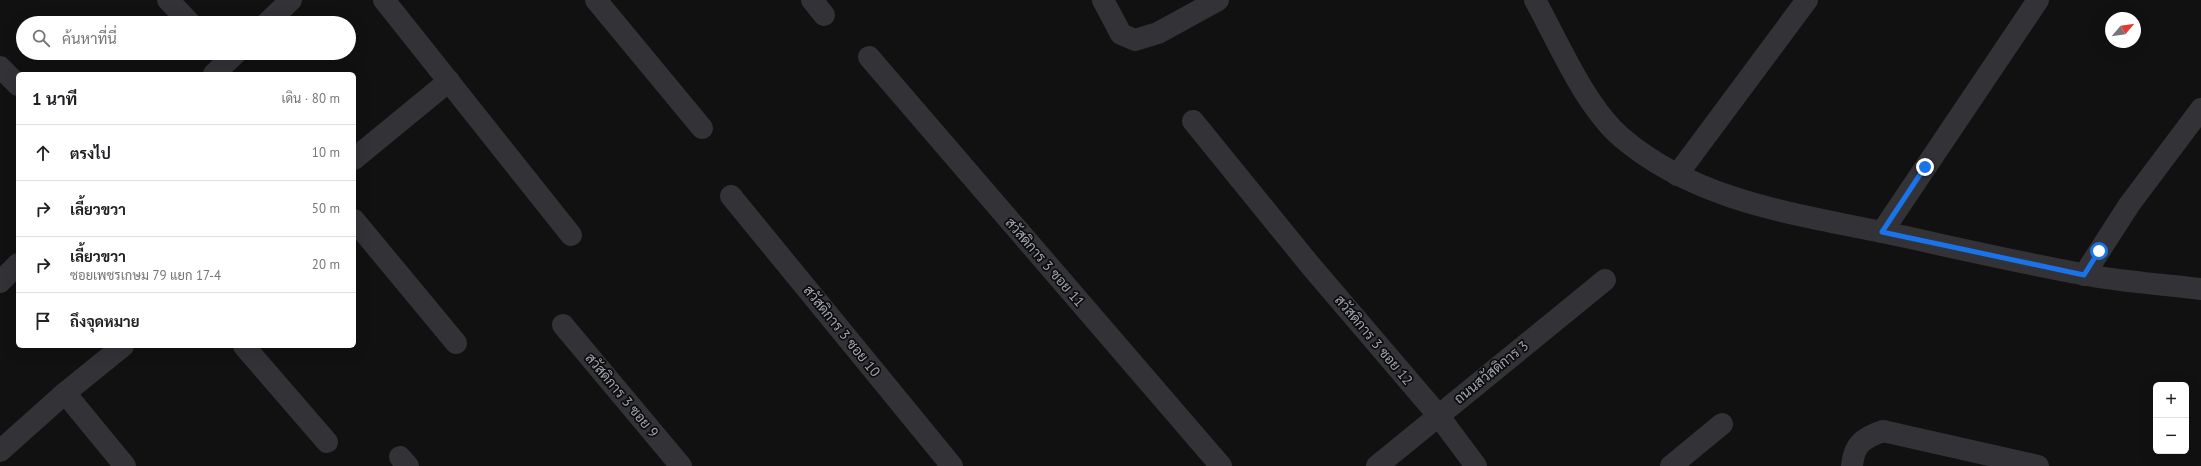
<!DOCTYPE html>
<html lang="th">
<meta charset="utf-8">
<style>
body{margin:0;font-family:"PT Sans",Sarabun,sans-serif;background:#f6f6f6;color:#202124}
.controls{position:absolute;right:12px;bottom:12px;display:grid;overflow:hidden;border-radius:6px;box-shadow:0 4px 16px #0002}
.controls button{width:36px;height:36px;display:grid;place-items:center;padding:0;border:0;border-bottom:1px solid #e0e0e0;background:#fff;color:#202124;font:20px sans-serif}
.compass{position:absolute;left:2105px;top:12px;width:36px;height:36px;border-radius:50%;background:#fff;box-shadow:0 4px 16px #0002;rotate:61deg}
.stop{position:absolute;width:12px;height:12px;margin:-9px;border:3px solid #1a73e8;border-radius:50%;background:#fff}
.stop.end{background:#1a73e8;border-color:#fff;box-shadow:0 1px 4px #0008}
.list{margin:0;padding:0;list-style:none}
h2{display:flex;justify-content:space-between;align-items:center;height:52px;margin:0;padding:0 16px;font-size:17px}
h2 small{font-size:13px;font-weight:400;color:#757577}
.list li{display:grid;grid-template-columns:26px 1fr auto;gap:12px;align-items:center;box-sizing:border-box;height:56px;padding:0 16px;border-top:1px solid #e0e0e0}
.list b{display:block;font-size:15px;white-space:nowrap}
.list p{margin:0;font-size:13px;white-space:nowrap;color:#757577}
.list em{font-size:13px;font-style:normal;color:#757577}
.icon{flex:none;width:22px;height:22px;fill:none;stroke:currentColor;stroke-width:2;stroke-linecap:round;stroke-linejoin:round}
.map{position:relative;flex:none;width:2201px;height:466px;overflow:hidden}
.search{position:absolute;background:#fff;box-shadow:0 4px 16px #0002;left:16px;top:16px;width:340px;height:44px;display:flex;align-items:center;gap:10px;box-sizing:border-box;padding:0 14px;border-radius:22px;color:#757577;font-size:15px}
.panel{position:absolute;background:#fff;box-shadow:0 4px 16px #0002;left:16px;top:72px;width:340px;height:276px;border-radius:6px}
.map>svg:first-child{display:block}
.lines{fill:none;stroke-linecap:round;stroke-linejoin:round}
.minor{stroke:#323237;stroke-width:22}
.route{stroke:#1a73e8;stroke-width:5}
.labels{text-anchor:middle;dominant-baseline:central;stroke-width:3.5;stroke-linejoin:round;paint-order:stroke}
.street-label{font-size:14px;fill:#a3a6b2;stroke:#0c0c0d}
</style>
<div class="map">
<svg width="2201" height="466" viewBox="0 0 2201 466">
<rect width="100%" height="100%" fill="#111112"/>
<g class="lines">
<g class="minor">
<polyline points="168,0 190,23"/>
<polyline points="384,0 571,235"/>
<polyline points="596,0 702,128"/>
<polyline points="812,0 824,15"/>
<polyline points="1103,0 1121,34 1135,40 1158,33 1218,0"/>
<path d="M 1535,0 C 1558,42 1585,106 1621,137 C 1699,204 1804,215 1901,236 C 1961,249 2022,263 2082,274 C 2121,282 2162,284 2201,289"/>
<polyline points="267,23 291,0"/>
<polyline points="869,57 1221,466"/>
<polyline points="0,67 18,85"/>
<polyline points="214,74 236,53"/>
<polyline points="1193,121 1310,265 1438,415 1476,466"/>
<polyline points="354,159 449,81"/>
<polyline points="1677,175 1807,0"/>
<polyline points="731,196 952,466"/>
<polyline points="354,220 456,343"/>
<polyline points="1882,232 2038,0"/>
<polyline points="2084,275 2129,205 2201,109"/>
<polyline points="0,282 18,264"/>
<polyline points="563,325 681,466"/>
<polyline points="244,346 327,442"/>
<polyline points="65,393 125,466"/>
<polyline points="0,451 65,393 123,346"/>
<polyline points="400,457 408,466"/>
<polyline points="1377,466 1605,280"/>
<polyline points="1671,466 1722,424"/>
<path d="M 1852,466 C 1854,444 1863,438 1883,431 L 2038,466"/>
</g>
</g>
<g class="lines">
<polyline class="route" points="1925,167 1882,232 2084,275 2099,251"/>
</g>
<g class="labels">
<g class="street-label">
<text transform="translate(1045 262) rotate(49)">สวัสดิการ 3 ซอย 11</text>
<text transform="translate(842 331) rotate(51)">สวัสดิการ 3 ซอย 10</text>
<text transform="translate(1374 340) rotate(50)">สวัสดิการ 3 ซอย 12</text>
<text transform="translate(1491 372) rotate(-39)">ถนนสวัสดิการ 3</text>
<text transform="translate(622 395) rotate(50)">สวัสดิการ 3 ซอย 9</text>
</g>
</g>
</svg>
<div class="controls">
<button>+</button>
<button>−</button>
</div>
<svg class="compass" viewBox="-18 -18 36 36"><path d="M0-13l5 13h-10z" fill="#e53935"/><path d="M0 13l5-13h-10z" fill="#757577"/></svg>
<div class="stop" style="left:2099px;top:251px"></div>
<div class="stop end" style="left:1925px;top:167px"></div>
<div class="search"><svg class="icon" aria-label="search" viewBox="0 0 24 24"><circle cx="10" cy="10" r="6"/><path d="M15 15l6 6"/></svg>ค้นหาที่นี่</div>
<section class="panel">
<h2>1 นาที<small>เดิน · 80 m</small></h2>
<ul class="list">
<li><svg class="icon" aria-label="ahead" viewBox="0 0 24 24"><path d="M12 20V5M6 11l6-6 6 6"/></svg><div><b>ตรงไป</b></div><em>10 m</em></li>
<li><svg class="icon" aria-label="right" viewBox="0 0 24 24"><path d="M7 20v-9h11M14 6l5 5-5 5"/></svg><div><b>เลี้ยวขวา</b></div><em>50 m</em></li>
<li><svg class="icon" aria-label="right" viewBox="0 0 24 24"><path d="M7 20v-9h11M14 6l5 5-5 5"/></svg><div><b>เลี้ยวขวา</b><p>ซอยเพชรเกษม 79 แยก 17-4</p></div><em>20 m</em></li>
<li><svg class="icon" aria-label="arrive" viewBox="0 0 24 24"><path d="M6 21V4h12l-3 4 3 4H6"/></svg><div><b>ถึงจุดหมาย</b></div></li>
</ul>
</section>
</div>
